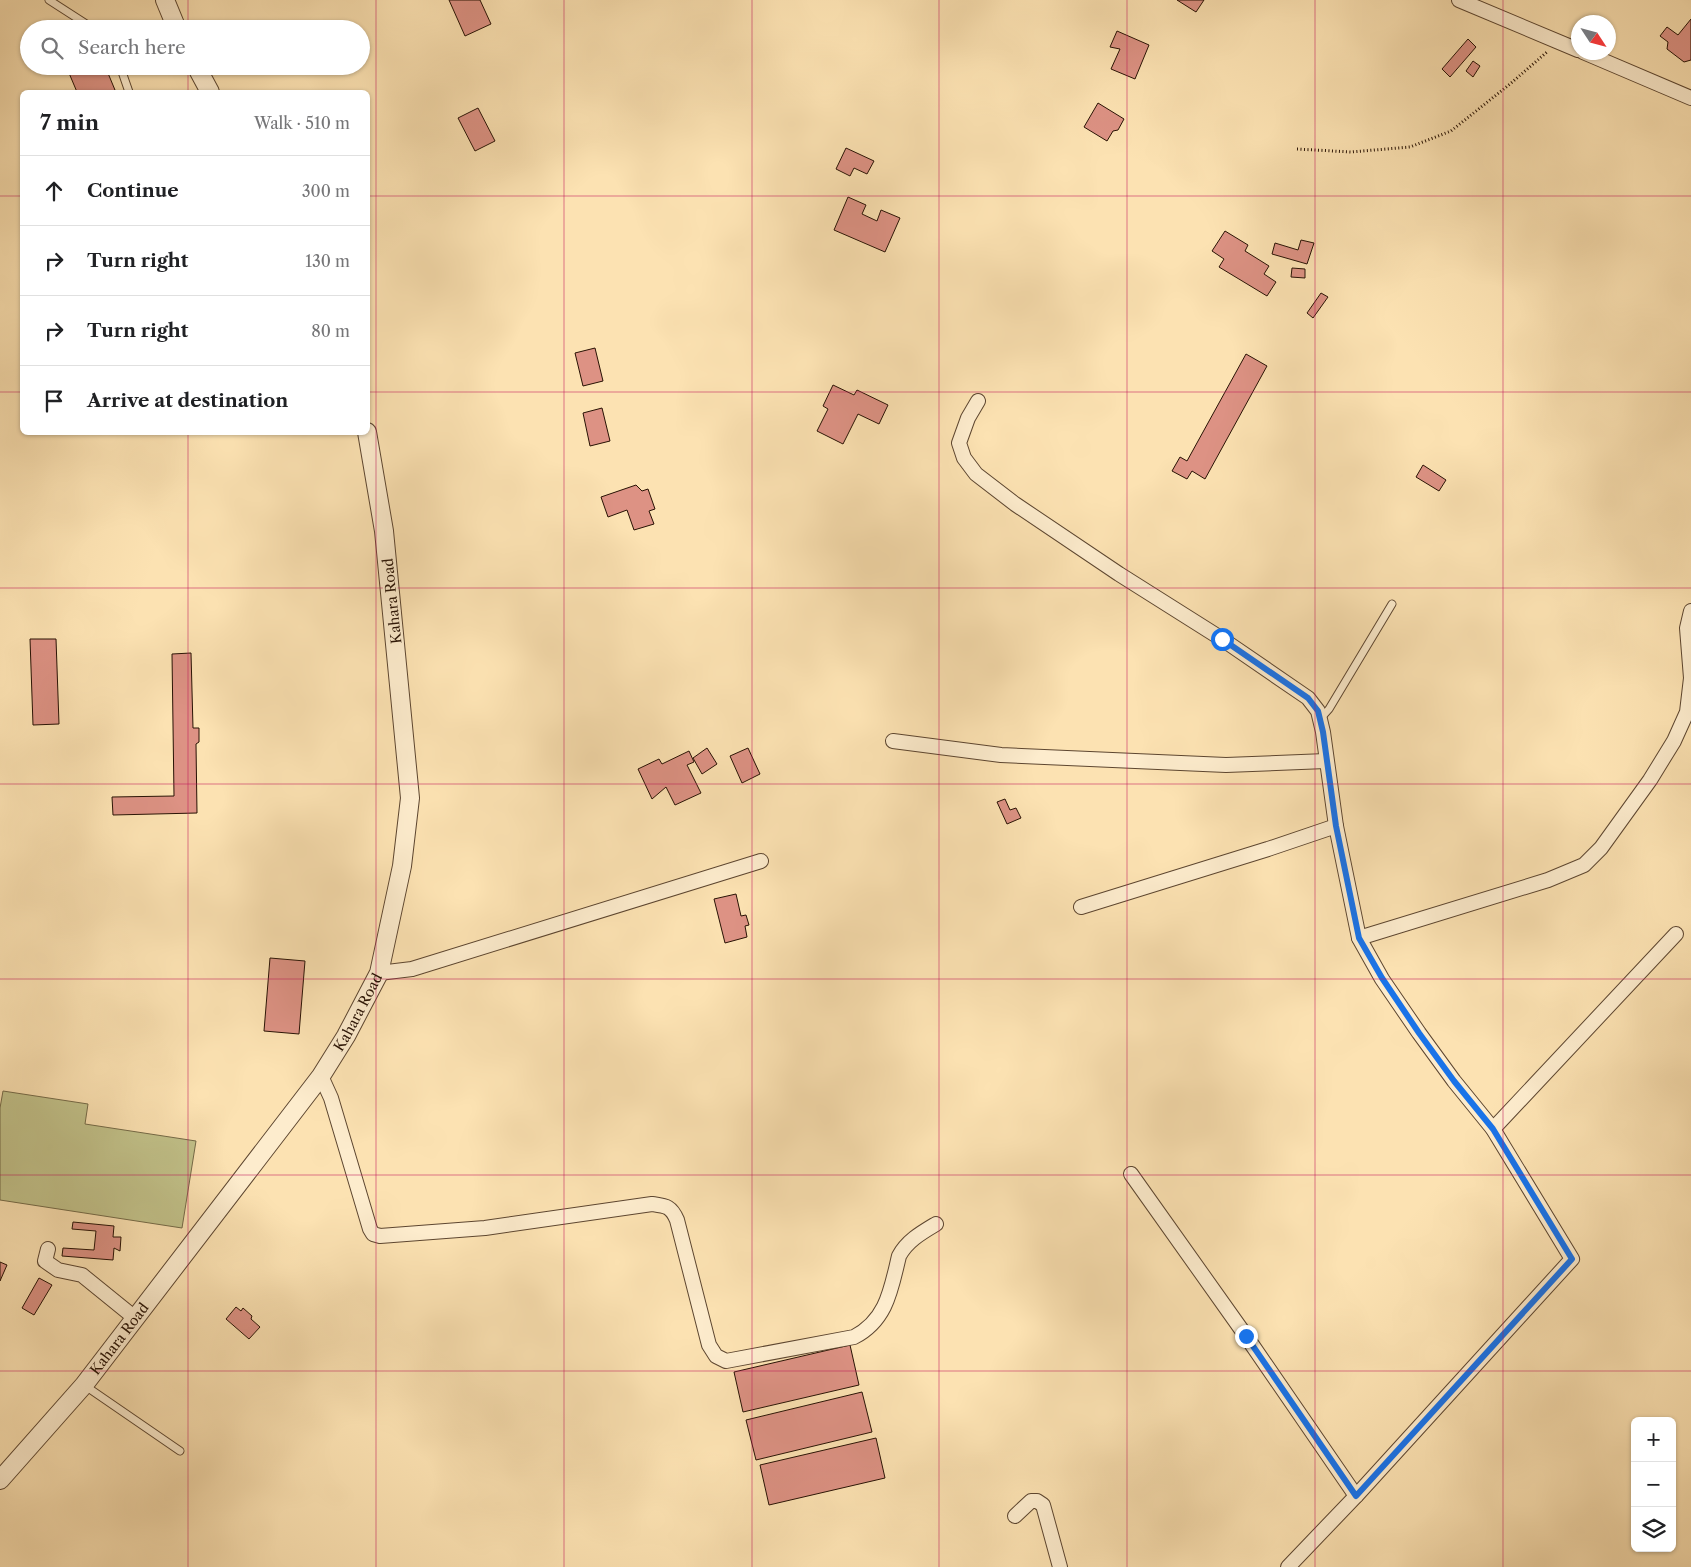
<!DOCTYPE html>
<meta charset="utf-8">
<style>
body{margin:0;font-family:"Libre Caslon Text",serif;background:#f6f6f6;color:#202124}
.controls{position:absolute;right:15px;bottom:15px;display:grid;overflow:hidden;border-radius:8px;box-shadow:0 1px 4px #0004}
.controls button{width:45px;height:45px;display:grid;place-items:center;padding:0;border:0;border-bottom:1px solid #e0e0e0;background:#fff;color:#202124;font:25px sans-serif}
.compass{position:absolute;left:1571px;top:15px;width:45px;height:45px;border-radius:50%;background:#fff;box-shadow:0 1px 4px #0004;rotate:126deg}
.stop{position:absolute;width:15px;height:15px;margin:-11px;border:4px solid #1a73e8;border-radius:50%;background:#fff}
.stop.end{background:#1a73e8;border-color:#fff;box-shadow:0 1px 5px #0008}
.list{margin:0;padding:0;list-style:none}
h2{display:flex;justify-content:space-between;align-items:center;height:65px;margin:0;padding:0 20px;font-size:21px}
h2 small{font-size:16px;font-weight:400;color:#757577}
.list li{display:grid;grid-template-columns:32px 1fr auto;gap:15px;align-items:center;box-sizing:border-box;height:70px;padding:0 20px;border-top:1px solid #e0e0e0}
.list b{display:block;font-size:19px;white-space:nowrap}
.list em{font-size:16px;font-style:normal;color:#757577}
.icon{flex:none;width:28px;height:28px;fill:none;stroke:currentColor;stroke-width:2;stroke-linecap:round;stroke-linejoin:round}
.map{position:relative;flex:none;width:1691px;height:1567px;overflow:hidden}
.search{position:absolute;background:#fff;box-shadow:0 1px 4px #0004;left:20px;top:20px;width:350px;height:55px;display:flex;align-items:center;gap:12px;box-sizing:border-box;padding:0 18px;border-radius:28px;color:#757577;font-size:19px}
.panel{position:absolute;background:#fff;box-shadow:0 1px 4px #0004;left:20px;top:90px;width:350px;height:345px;border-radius:8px}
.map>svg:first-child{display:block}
.green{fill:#c2c28a;stroke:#756a47}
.building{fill:#dd9284;stroke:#281204}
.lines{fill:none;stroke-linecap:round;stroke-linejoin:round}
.service-casing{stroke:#5d4630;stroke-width:9}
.minor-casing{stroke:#5d4630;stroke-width:16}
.tertiary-casing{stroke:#5d4630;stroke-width:20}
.path{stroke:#281204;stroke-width:3;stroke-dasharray:1 2.5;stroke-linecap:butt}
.service{stroke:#fdeccd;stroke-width:7}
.minor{stroke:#fdeccd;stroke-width:14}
.tertiary{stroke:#fdeccd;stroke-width:18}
.route{stroke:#1a73e8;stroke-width:6}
.grid{fill:none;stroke:#c2185b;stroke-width:1;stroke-opacity:0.55}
.labels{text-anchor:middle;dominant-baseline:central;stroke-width:4;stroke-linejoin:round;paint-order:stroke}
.street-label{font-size:14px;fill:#281204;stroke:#fdeccd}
</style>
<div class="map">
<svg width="1691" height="1567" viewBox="0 0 1691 1567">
<rect width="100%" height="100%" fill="#fce2b2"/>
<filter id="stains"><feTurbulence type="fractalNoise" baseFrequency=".004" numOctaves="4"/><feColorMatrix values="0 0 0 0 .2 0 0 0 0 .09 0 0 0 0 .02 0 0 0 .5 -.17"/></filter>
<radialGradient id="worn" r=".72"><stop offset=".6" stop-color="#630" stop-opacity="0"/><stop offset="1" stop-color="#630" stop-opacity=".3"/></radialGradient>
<polygon class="green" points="3,1091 88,1104 85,1124 196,1141 182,1228 0,1200 0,1108"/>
<g class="building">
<polygon points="449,0 480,0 491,24 465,36"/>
<polygon points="1177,0 1204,0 1196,12"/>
<polygon points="1691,19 1691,60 1684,62 1667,49 1668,42 1660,36 1667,27 1678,35"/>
<polygon points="1117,31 1149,45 1135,79 1111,69 1120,49 1110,47"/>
<polygon points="1468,39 1476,47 1450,77 1442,69"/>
<polygon points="1473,61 1480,66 1473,77 1466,71"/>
<polygon points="66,66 105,66 115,90 110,92 77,92"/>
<polygon points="1098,103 1124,119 1118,130 1113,131 1107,141 1084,127"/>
<polygon points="478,108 495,141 475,151 458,118"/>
<polygon points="846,148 874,161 867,174 854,168 850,176 836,169"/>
<polygon points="848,197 866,205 862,214 877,221 881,210 900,218 885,252 834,230"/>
<polygon points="1225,231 1248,245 1245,251 1269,266 1264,274 1276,282 1267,296 1219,267 1224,259 1212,251"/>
<polygon points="1301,240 1314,243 1307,264 1272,254 1275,243 1298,250"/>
<polygon points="1292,268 1305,269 1305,278 1291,277"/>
<polygon points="1321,293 1328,297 1313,318 1307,313"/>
<polygon points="595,348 603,381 583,386 575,353"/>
<polygon points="1246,354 1267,366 1205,479 1192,471 1187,479 1172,471 1180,457 1187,461"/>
<polygon points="833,385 854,395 857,390 888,405 879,424 858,414 843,444 817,431 828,409 823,406"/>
<polygon points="602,408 610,441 590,446 583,413"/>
<polygon points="1423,465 1446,480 1439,491 1416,477"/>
<polygon points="636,485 642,491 648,489 655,509 649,511 654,524 634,530 627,510 608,517 601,497"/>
<polygon points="30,639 56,639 59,724 33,725"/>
<polygon points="191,653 193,728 199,728 199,742 196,744 197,813 113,815 112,797 174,796 172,654"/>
<polygon points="707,748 717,764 702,774 693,758"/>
<polygon points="748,748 760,774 742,783 730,756"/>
<polygon points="689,751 694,762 687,765 701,793 675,805 666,787 652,799 638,769 659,759 662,764"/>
<polygon points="1005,799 1010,810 1016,808 1021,818 1007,824 997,802"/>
<polygon points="736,894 741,916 746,915 749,925 745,926 747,937 725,943 714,899"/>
<polygon points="270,958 305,961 299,1034 264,1031"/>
<polygon points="73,1222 114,1226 113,1237 121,1237 120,1251 114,1248 113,1260 62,1256 63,1248 94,1250 96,1231 72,1229"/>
<polygon points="0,1262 7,1265 0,1281"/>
<polygon points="39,1278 52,1285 34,1315 22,1308"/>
<polygon points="236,1307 241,1311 243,1308 252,1316 251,1319 260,1327 249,1339 226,1319"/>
<polygon points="850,1345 859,1385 743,1412 734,1372"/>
<polygon points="862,1392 872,1432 756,1460 746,1420"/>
<polygon points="876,1438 885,1478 769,1505 760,1465"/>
</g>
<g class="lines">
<g class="service-casing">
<g id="service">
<polyline points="49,0 94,29"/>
<polyline points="120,66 129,92"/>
<polyline points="1320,719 1329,709 1392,604"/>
<polyline points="84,1385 180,1451"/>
</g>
</g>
<g class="minor-casing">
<g id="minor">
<polyline points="1459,0 1578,50"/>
<polyline points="1583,52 1691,98"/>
<polyline points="978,401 968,418 959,443 964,458 976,474 1015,504 1119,574 1222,639 1308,698 1318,711 1323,732 1336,826 1359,938 1382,979 1419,1033 1454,1081 1493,1129 1572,1259 1356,1496 1288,1567"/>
<polyline points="893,741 1001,755 1226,765 1326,761"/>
<polyline points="1081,907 1268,849 1336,826"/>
<polyline points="1359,938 1548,880 1584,865 1601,848 1650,780 1674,741 1687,712 1691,678 1687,628 1691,611"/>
<polyline points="379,973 412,969 761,861"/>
<path d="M 321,1076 L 331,1098 L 370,1229 L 373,1234 L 380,1236 L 485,1228 L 652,1204 C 666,1206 671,1206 677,1220 L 709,1345 L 716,1356 L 726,1361 L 854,1337 C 887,1320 891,1289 899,1256 C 907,1241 921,1233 936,1224"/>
<polyline points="1493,1129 1676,934"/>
<polyline points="1131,1174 1246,1336 1356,1496"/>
<polyline points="48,1249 45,1261 58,1270 82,1275 135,1318"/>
<polyline points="1015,1516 1031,1501 1037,1501 1043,1505 1060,1567"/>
</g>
</g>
<g class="tertiary-casing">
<g id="tertiary">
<polyline points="165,0 177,29"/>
<polyline points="196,66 210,92"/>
<path id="s1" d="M 0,1480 L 84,1385 L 321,1076 L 346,1036 L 379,973 L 402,866 L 410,798 L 384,531 L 367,432"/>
</g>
</g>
<polyline class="path" points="1297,149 1351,152 1410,147 1451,131 1510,84 1547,52"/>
<use href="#service" class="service"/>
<use href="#minor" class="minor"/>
<use href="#tertiary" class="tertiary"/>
</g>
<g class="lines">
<polyline class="route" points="1222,639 1308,698 1318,711 1323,732 1336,826 1359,938 1382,978 1419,1033 1454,1081 1493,1129 1572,1259 1356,1496 1246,1336"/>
</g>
<path class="grid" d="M 188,0 L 188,29M 376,0 L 376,1567M 564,0 L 564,1567M 752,0 L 752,1567M 939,0 L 939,1567M 1127,0 L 1127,1567M 1315,0 L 1315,1567M 1503,0 L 1503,1567M 188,66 L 188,92M 0,196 L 22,196M 368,196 L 1691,196M 0,392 L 22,392M 368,392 L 1691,392M 188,432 L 188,1567M 0,588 L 1691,588M 0,784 L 1691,784M 0,979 L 1691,979M 0,1175 L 1691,1175M 0,1371 L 1691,1371"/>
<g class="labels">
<g class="street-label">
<text transform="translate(392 601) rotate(-96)">Kahara Road</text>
<text stroke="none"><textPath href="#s1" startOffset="590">Kahara Road</textPath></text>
<text stroke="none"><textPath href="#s1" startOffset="185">Kahara Road</textPath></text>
</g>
</g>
<rect width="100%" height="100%" filter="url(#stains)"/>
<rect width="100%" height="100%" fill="url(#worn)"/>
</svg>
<div class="controls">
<button>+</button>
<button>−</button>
<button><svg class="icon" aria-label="layers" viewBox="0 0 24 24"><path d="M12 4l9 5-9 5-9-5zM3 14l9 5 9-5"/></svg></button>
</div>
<svg class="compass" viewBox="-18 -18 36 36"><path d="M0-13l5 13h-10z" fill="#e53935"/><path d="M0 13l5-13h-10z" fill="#757577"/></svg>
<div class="stop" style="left:1222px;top:639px"></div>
<div class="stop end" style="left:1246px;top:1336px"></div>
<div class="search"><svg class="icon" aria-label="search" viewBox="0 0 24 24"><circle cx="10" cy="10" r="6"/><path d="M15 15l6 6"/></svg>Search here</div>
<section class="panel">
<h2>7 min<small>Walk · 510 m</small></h2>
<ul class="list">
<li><svg class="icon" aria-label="ahead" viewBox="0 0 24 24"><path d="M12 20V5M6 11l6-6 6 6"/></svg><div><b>Continue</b></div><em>300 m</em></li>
<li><svg class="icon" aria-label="right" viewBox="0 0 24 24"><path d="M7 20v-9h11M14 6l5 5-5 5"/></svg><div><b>Turn right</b></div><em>130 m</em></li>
<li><svg class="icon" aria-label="right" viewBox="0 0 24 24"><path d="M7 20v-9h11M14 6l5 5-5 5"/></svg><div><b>Turn right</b></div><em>80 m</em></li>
<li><svg class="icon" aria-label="arrive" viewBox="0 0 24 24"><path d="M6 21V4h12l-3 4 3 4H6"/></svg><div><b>Arrive at destination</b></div></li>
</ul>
</section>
</div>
